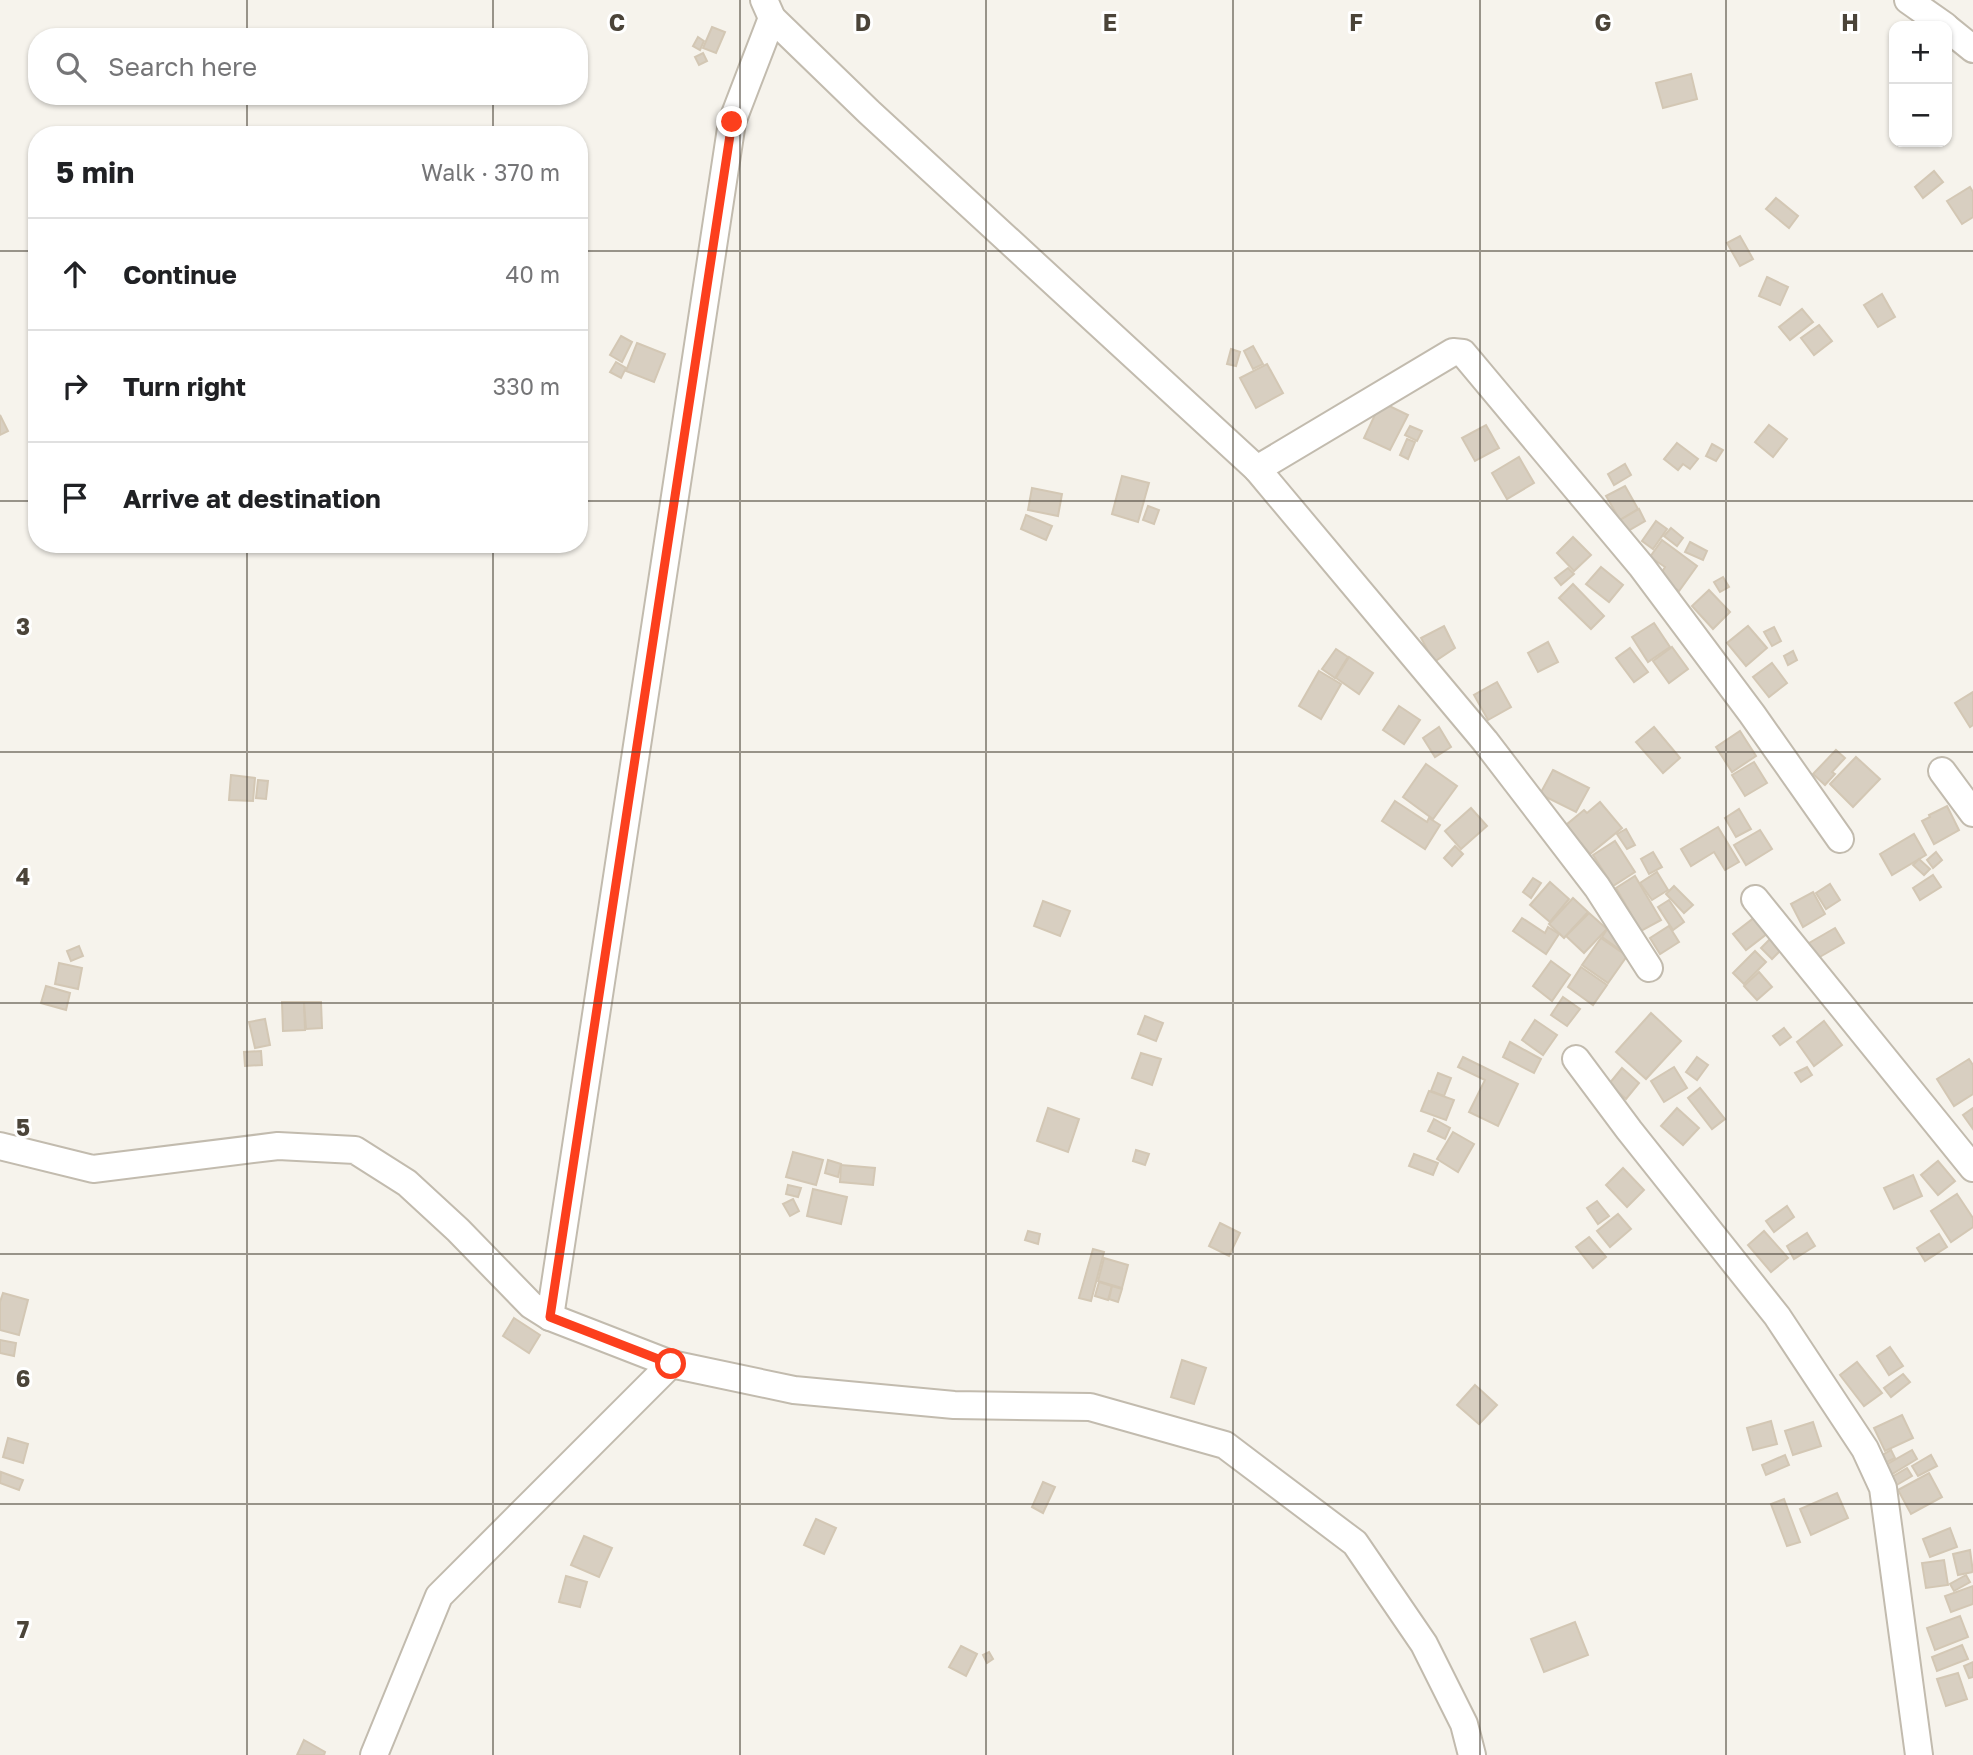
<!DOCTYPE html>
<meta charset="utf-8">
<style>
body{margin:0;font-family:"Golos Text",sans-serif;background:#f6f6f6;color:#202124}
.controls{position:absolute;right:21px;top:21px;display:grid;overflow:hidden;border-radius:14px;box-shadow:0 2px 5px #0004}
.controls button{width:63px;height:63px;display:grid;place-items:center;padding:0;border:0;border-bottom:2px solid #e0e0e0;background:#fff;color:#202124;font:35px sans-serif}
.stop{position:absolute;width:21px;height:21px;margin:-16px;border:5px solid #fc3f1d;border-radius:50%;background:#fff}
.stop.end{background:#fc3f1d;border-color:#fff;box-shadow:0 2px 7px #0008}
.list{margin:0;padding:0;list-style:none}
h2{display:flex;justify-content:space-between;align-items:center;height:91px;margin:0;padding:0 28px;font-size:30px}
h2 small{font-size:23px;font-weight:400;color:#757577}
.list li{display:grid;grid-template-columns:46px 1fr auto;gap:21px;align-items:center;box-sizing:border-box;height:112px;padding:0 28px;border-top:2px solid #e0e0e0}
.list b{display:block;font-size:26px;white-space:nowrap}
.list em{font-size:23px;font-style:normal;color:#757577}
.icon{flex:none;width:38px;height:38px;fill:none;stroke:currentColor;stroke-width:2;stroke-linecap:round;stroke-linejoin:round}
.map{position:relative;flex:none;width:1973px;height:1755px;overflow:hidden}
.search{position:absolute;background:#fff;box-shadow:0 2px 5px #0004;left:28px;top:28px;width:560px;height:77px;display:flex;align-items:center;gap:18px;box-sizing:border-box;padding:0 24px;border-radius:28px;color:#757577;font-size:26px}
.panel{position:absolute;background:#fff;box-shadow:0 2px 5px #0004;left:28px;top:126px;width:560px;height:427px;border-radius:28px}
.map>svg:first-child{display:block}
.building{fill:#d8cfc1;stroke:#d3c7b4;stroke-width:2}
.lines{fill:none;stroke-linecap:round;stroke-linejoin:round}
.minor-casing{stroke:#c2bbae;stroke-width:30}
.minor{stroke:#fff;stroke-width:26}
.route{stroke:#fc3f1d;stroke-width:9}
.grid{fill:none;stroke:#4b4439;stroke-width:2;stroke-opacity:0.55}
.grid-label{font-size:23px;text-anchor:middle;font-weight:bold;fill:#4b4439;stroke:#fff;stroke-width:6;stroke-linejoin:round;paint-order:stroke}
</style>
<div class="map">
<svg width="1973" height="1755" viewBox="0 0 1973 1755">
<rect width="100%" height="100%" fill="#f6f3ec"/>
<g class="building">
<polygon points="712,27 725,32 716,53 703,48"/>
<polygon points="698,37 704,41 700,50 693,46"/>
<polygon points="703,53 707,61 699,65 695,57"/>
<polygon points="1691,74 1697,99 1663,108 1656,83"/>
<polygon points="1934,171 1943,182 1923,198 1915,187"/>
<polygon points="1970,187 1973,192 1973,217 1962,224 1947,201"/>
<polygon points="1776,198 1798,216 1789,228 1766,209"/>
<polygon points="1740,236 1753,259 1740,266 1727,243"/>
<polygon points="1767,277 1788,287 1780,305 1759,296"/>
<polygon points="1882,294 1895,317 1878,327 1864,305"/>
<polygon points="1802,309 1813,322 1790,340 1779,327"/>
<polygon points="1819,325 1832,341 1814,355 1801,338"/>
<polygon points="621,336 632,342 622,362 610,355"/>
<polygon points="637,343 665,354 654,382 626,371"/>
<polygon points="1253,346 1263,364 1253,369 1244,351"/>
<polygon points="1231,349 1240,352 1236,366 1227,364"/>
<polygon points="616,362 626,368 621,378 610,372"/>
<polygon points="1267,364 1283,393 1256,408 1240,378"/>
<polygon points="1381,402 1408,415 1390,450 1364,438"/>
<polygon points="0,415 8,431 0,435"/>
<polygon points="1486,425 1499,448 1475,461 1462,438"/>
<polygon points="1769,425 1787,439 1773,457 1755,442"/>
<polygon points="1410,426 1422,431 1417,441 1405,435"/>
<polygon points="1407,439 1415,442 1408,459 1400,455"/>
<polygon points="1677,443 1698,459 1690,469 1683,464 1678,470 1664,459"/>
<polygon points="1712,444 1723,450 1716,461 1706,456"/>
<polygon points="1519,457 1534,483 1507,499 1492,473"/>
<polygon points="1625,464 1631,475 1614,485 1608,474"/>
<polygon points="1122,476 1149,483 1138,522 1112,514"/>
<polygon points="1625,486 1638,509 1620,520 1606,496"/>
<polygon points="1032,488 1062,494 1058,516 1028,510"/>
<polygon points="1148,506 1159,510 1154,524 1143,520"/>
<polygon points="1639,509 1645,521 1626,532 1620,520"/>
<polygon points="1026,515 1052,526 1046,540 1021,529"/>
<polygon points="1656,521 1667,529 1653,549 1642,541"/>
<polygon points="1671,528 1683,538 1677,546 1664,536"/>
<polygon points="1573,537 1591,555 1574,571 1557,553"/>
<polygon points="1662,540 1697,566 1679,591 1659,577 1665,567 1650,557"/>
<polygon points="1690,542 1707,551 1703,560 1685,552"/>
<polygon points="1601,567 1623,585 1609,602 1586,584"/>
<polygon points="1568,568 1574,574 1561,585 1555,578"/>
<polygon points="1723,577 1729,587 1720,592 1714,582"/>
<polygon points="1573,584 1604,616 1591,629 1559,598"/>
<polygon points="1709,590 1730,612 1713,629 1692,606"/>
<polygon points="1654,623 1670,647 1648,662 1632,637"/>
<polygon points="1444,626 1455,648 1434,662 1421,638"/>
<polygon points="1748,626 1767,648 1746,666 1727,643"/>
<polygon points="1774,627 1781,641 1772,646 1764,632"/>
<polygon points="1548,642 1558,662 1538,672 1528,653"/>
<polygon points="1672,647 1688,669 1669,683 1653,661"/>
<polygon points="1630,648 1648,672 1634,682 1616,658"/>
<polygon points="1336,649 1348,657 1335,678 1322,669"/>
<polygon points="1793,651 1797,660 1788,665 1784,656"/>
<polygon points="1349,657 1373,673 1359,694 1336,678"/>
<polygon points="1772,663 1787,683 1769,697 1753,677"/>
<polygon points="1319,671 1341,684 1321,719 1299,706"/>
<polygon points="1497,682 1511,707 1488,720 1474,695"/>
<polygon points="1973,692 1973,725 1970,727 1955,703"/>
<polygon points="1399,706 1420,720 1404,744 1383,730"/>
<polygon points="1439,727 1451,747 1435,757 1423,738"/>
<polygon points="1654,727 1680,758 1663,773 1636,742"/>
<polygon points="1740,731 1756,756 1732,772 1716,747"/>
<polygon points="1836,750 1845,758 1832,772 1835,774 1825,785 1813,774"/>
<polygon points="1856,757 1880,779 1853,807 1830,784"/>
<polygon points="1754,762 1767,783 1745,796 1732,775"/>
<polygon points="1426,764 1457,786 1433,819 1403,797"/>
<polygon points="1553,770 1589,788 1576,812 1540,794"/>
<polygon points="231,775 255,778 253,801 229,800"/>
<polygon points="258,780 268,781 266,799 256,798"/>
<polygon points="1395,801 1427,822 1429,818 1440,825 1425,849 1382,821"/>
<polygon points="1600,802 1622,828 1590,854 1566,825 1584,810 1587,813"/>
<polygon points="1947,806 1959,830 1934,844 1922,821 1930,817 1929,815"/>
<polygon points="1471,808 1487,826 1461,849 1445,831"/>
<polygon points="1739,809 1751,829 1736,837 1725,818"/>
<polygon points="1718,827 1739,862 1725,870 1714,852 1691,866 1681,849"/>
<polygon points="1626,829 1635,845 1627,849 1617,834"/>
<polygon points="1760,830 1772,849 1746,865 1734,845"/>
<polygon points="1914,834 1926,855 1892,875 1880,854"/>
<polygon points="1615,841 1635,872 1613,886 1593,855"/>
<polygon points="1455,846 1463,854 1452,866 1444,858"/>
<polygon points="1653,852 1662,867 1649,874 1641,859"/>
<polygon points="1936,852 1942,860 1933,868 1927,860"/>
<polygon points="1919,859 1930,869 1924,875 1913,865"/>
<polygon points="1657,872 1668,890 1652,900 1640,883"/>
<polygon points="1933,875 1941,887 1920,900 1913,888"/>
<polygon points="1635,876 1661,920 1641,931 1616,888"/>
<polygon points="1533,878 1541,883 1531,898 1523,892"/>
<polygon points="1550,882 1569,899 1550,922 1530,905"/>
<polygon points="1830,884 1840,900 1826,909 1816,893"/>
<polygon points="1674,886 1693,905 1684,913 1666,894"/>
<polygon points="1813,892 1825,914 1803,927 1791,904"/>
<polygon points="1573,898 1588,912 1564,938 1549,924"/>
<polygon points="1669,900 1684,922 1673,930 1658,907"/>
<polygon points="1043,901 1070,911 1060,936 1034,926"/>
<polygon points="1589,913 1607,929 1584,953 1566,936"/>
<polygon points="1755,917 1768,933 1746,950 1733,934"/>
<polygon points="1522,918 1545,933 1548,927 1559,934 1546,954 1513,931"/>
<polygon points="1669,926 1679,942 1660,954 1650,938"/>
<polygon points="1608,928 1629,943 1623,952 1602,937"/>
<polygon points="1835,928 1844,943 1818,958 1809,943"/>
<polygon points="1601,938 1627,956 1608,983 1582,965"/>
<polygon points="1770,939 1781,950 1772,959 1761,948"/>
<polygon points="79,946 83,956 71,961 67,951"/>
<polygon points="1755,951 1766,962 1744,984 1733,973"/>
<polygon points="1551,961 1570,975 1552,1001 1533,986"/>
<polygon points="59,963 82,968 78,989 55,984"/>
<polygon points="1581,967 1607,985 1593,1005 1568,987"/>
<polygon points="1759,972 1772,987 1757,1000 1744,986"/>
<polygon points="46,986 70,993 66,1010 41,1003"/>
<polygon points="1563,997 1580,1009 1567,1026 1551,1015"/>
<polygon points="282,1002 304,1002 305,1030 283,1031"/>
<polygon points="304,1002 321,1002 322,1028 306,1029"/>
<polygon points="1651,1013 1681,1041 1646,1079 1616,1052"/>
<polygon points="1145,1016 1163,1023 1156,1041 1138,1034"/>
<polygon points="265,1019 270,1045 255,1048 249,1022"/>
<polygon points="1535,1020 1557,1035 1543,1055 1522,1040"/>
<polygon points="1824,1021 1842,1045 1814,1066 1797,1042"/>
<polygon points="1784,1028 1791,1037 1780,1045 1773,1036"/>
<polygon points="1510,1042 1541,1059 1534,1073 1503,1057"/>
<polygon points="261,1051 262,1065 245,1066 244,1052"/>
<polygon points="1141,1053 1161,1059 1152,1085 1132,1078"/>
<polygon points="1463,1057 1518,1084 1498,1126 1469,1112 1485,1080 1458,1067"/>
<polygon points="1697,1057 1708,1065 1697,1080 1686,1072"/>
<polygon points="1969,1059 1973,1065 1973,1094 1954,1106 1937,1079"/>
<polygon points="1674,1067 1687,1088 1664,1102 1651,1081"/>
<polygon points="1807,1067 1812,1075 1801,1082 1795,1073"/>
<polygon points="1622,1068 1639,1083 1626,1099 1609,1084"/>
<polygon points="1438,1073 1451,1078 1444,1096 1431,1091"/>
<polygon points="1700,1088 1725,1119 1712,1129 1688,1098"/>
<polygon points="1429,1091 1454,1100 1446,1120 1421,1111"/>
<polygon points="1048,1108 1079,1119 1068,1152 1037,1141"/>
<polygon points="1677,1108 1699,1128 1683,1145 1661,1126"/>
<polygon points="1973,1108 1973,1129 1963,1115"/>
<polygon points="1434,1119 1450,1128 1445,1139 1428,1131"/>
<polygon points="1453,1132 1474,1144 1458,1172 1437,1159"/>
<polygon points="1136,1150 1149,1154 1145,1165 1133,1161"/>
<polygon points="793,1152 823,1160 816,1185 786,1177"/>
<polygon points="1414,1154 1438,1163 1433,1175 1409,1166"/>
<polygon points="828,1160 841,1164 838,1177 825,1173"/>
<polygon points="1938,1161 1955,1181 1938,1195 1921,1175"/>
<polygon points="841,1165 875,1168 873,1185 840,1182"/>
<polygon points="1623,1168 1644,1190 1627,1207 1606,1185"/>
<polygon points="1913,1175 1922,1196 1894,1209 1884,1188"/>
<polygon points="788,1185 801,1188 798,1197 786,1194"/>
<polygon points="813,1189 847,1197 841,1224 807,1216"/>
<polygon points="1957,1194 1973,1218 1973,1227 1951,1242 1931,1211"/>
<polygon points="793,1199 799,1211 790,1216 783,1204"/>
<polygon points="1597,1201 1609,1216 1598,1224 1587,1208"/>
<polygon points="1787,1206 1794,1217 1774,1232 1766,1221"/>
<polygon points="1618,1214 1631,1229 1610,1247 1597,1231"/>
<polygon points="1220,1223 1240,1233 1229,1256 1209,1246"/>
<polygon points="1028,1231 1040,1234 1038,1244 1025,1240"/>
<polygon points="1764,1231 1788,1258 1771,1272 1748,1245"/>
<polygon points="1807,1233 1815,1246 1794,1259 1787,1246"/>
<polygon points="1939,1234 1947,1247 1925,1261 1917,1248"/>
<polygon points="1589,1237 1606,1257 1593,1268 1576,1247"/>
<polygon points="1093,1249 1104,1252 1091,1301 1079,1298"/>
<polygon points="1104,1258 1128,1265 1122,1288 1098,1281"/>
<polygon points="1099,1282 1112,1286 1108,1300 1095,1296"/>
<polygon points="1112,1286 1122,1289 1118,1302 1109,1299"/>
<polygon points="3,1293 28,1300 19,1335 0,1330 0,1302"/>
<polygon points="514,1318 540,1335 529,1353 503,1336"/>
<polygon points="0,1340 16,1343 14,1356 0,1353"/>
<polygon points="1890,1347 1903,1366 1889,1375 1877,1356"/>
<polygon points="1182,1360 1206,1368 1194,1404 1171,1397"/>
<polygon points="1857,1362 1882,1393 1864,1406 1840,1375"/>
<polygon points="1903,1374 1910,1382 1891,1397 1884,1388"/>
<polygon points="1475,1385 1497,1405 1479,1424 1457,1405"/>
<polygon points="1902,1415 1913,1438 1885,1451 1874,1428"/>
<polygon points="1771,1421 1777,1444 1753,1450 1747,1428"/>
<polygon points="1813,1422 1821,1446 1793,1455 1785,1431"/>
<polygon points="8,1438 28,1444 23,1463 3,1457"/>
<polygon points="1891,1450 1895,1458 1881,1465 1877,1458"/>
<polygon points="1912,1450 1917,1459 1889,1476 1884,1466"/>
<polygon points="1785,1455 1789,1465 1766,1475 1762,1465"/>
<polygon points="1931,1455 1937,1466 1918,1476 1912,1466"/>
<polygon points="1907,1468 1912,1476 1895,1486 1890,1478"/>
<polygon points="1,1472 23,1480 19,1490 0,1483"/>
<polygon points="1929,1473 1942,1497 1911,1514 1898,1490"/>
<polygon points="1043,1482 1055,1487 1043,1513 1032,1507"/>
<polygon points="1837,1493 1848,1518 1811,1535 1800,1509"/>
<polygon points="1784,1499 1800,1542 1787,1546 1771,1504"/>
<polygon points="816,1519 836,1528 824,1554 804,1545"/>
<polygon points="1950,1528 1957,1547 1930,1557 1923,1539"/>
<polygon points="584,1536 612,1548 599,1577 571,1565"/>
<polygon points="1970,1550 1973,1572 1958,1575 1953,1554"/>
<polygon points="1944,1560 1948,1585 1926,1588 1922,1563"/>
<polygon points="1966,1575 1970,1582 1954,1591 1950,1584"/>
<polygon points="566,1576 587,1582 580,1607 559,1602"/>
<polygon points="1973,1586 1973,1604 1951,1612 1945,1596"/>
<polygon points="1960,1616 1968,1637 1935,1650 1927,1628"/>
<polygon points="1575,1622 1588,1655 1544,1672 1531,1639"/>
<polygon points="1962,1645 1968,1659 1937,1671 1932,1657"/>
<polygon points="961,1646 977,1654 966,1676 949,1667"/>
<polygon points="989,1652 993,1659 987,1663 983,1655"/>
<polygon points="1973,1662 1973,1677 1969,1678 1964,1666"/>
<polygon points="1958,1673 1967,1699 1946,1706 1937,1679"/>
<polygon points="304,1740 325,1752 324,1755 297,1755"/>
</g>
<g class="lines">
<g class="minor-casing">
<g id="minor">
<polyline points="764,0 772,18 869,112 1257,469 1485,741 1597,887 1649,968"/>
<polyline points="1908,0 1945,26"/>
<polyline points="1947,28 1973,49"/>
<polyline points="1257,469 1453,352 1463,353 1642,567 1752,714 1840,839"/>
<polyline points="1942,771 1973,813"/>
<polyline points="1755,899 1973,1168"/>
<polyline points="1576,1059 1629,1130 1777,1316 1865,1449 1883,1488 1919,1755"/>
<polyline points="0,1146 93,1169 278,1146 355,1150 407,1183 458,1230 531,1305 550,1317 671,1364 794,1390 954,1405 1090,1407 1225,1445 1355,1543 1424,1644 1464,1724 1472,1755"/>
<polyline points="550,1317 732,122 772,18"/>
<polyline points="374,1755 439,1596 671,1364"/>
</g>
</g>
<use href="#minor" class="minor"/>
</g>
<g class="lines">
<polyline class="route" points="671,1364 550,1317 732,122"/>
</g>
<path class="grid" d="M 247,0 L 247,37M 493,0 L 493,37M 740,0 L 740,1755M 986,0 L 986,1755M 1233,0 L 1233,1755M 1480,0 L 1480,1755M 1726,0 L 1726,1755M 247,96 L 247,135M 493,96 L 493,135M 0,251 L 37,251M 579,251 L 1973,251M 0,501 L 37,501M 579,501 L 1973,501M 247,544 L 247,1755M 493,544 L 493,1755M 0,752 L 1973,752M 0,1003 L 1973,1003M 0,1254 L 1973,1254M 0,1504 L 1973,1504"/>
<g class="grid-label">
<text x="617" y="31">C</text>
<text x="863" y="31">D</text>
<text x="1110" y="31">E</text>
<text x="1356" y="31">F</text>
<text x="1603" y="31">G</text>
<text x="1850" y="31">H</text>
<text x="23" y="635">3</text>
<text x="23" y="885">4</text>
<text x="23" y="1136">5</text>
<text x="23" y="1387">6</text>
<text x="23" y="1638">7</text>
</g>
</svg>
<div class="controls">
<button>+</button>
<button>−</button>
</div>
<div class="stop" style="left:671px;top:1364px"></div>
<div class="stop end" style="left:732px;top:122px"></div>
<div class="search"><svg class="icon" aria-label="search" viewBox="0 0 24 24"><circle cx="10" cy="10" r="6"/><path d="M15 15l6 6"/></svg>Search here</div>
<section class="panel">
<h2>5 min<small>Walk · 370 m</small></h2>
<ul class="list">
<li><svg class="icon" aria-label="ahead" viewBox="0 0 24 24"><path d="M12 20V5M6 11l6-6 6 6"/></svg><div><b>Continue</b></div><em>40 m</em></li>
<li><svg class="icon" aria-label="right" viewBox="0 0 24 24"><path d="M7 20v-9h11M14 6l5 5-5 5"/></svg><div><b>Turn right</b></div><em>330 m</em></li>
<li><svg class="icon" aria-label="arrive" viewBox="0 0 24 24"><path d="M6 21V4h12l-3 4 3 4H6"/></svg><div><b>Arrive at destination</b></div></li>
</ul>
</section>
</div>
